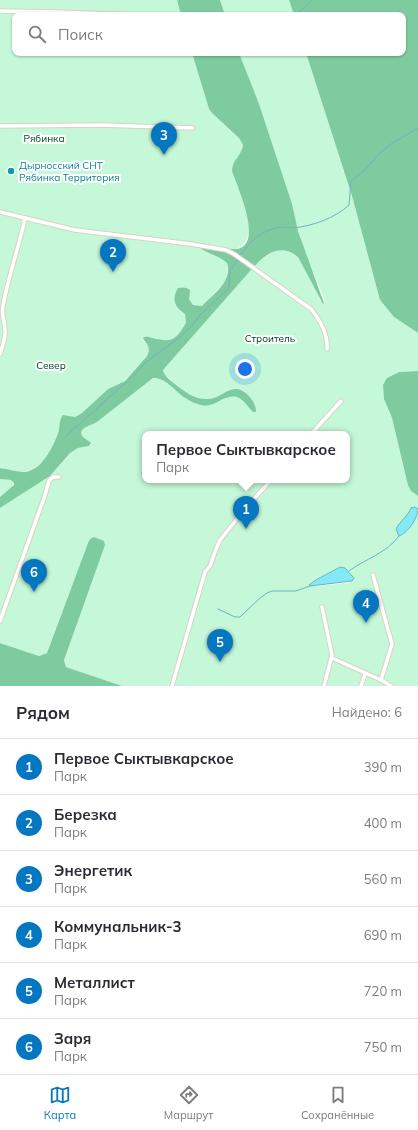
<!DOCTYPE html>
<html lang="ru">
<meta charset="utf-8">
<style>
body{margin:0;font-family:Mulish,sans-serif;background:#f7f7f7;color:#2b2b33}
.you{position:absolute;left:245px;top:369px;width:14px;height:14px;margin:-10px;border:3px solid #fff;border-radius:50%;background:#1a73e8;box-shadow:0 0 0 6px #1a73e833}
.badge{display:grid;place-items:center;width:26px;height:26px;border-radius:50%;background:#0576c0;color:#fff;font-size:13px;font-weight:700}
.pin{position:absolute;translate:-50% -33px;filter:drop-shadow(0 1px 2px #0008)}
.pin::after{content:'';position:absolute;top:21px;width:14px;height:12px;background:inherit;clip-path:polygon(0 0,100% 0,50% 100%)}
.popup{position:absolute;left:142px;top:431px;width:208px;height:52px;box-sizing:border-box;display:grid;place-content:center;border-radius:8px;background:#fff;filter:drop-shadow(0 1px 3px #0005);font-size:13px;white-space:nowrap;color:#7c7c81}
.popup b{font-size:15px;color:#2b2b33}
.popup::after{content:'';position:absolute;left:50%;top:100%;margin-left:-8px;border:8px solid transparent;border-top-color:#fff}
.list{margin:0;padding:0;list-style:none}
h2{display:flex;justify-content:space-between;align-items:center;height:52px;margin:0;padding:0 16px;font-size:17px}
h2 small{font-size:13px;font-weight:400;color:#7c7c81}
.list li{display:grid;grid-template-columns:26px 1fr auto;gap:12px;align-items:center;box-sizing:border-box;height:56px;padding:0 16px;border-top:1px solid #e1e1e2}
.list b{display:block;font-size:15px;white-space:nowrap}
.list p{margin:0;font-size:13px;white-space:nowrap;color:#7c7c81}
.list em{font-size:13px;font-style:normal;color:#7c7c81}
.icon{flex:none;width:22px;height:22px;fill:none;stroke:currentColor;stroke-width:2;stroke-linecap:round;stroke-linejoin:round}
.map{position:relative;flex:none;width:418px;height:686px;overflow:hidden}
.search{position:absolute;background:#fff;box-shadow:0 1px 3px #0004;left:12px;right:12px;top:12px;height:44px;display:flex;align-items:center;gap:10px;box-sizing:border-box;padding:0 14px;border-radius:8px;color:#7c7c81;font-size:15px}
.sheet{height:388px;background:#fff}
nav{display:flex;justify-content:space-around;align-items:center;box-sizing:border-box;height:56px;border-top:1px solid #e1e1e2;background:#fff;font-size:11px;color:#7c7c81}
nav a{display:grid;justify-items:center;gap:2px}
nav .on{color:#0576c0}
.map>svg:first-child{display:block}
.green{fill:#c4f8d9;fill-rule:evenodd}
.forest{fill:#7fcba0}
.water{fill:#83e9f8;stroke:#6db4bd}
.lines{fill:none;stroke-linecap:round;stroke-linejoin:round}
.stream{stroke:#6db4bd;stroke-width:1}
.minor-casing{stroke:#d9d3c6;stroke-width:5.5}
.minor{stroke:#fff;stroke-width:3.5}
.culture-dot{fill:#0f9aa8;stroke:#fff;stroke-width:1.5}
.labels{text-anchor:middle;dominant-baseline:central;stroke-width:4;stroke-linejoin:round;paint-order:stroke}
.park-label{font-size:10px;fill:#004025;stroke:#fff}
.culture-label{font-size:10px;fill:#0d838f;stroke:#fff;text-anchor:start}
</style>
<div class="map">
<svg width="418" height="686" viewBox="0 0 418 686">
<rect width="100%" height="100%" fill="#fefbf3"/>
<g class="green">
<path d="M 0,0 L 177,0 L 181,15 L 15,15 L 15,53 L 192,53 L 209,109 L 212,113 L 239,138 L 243,145 L 241,153 L 236,158 L 250,230 C 240,264 223,242 199,243 C 201,254 218,255 227,263 L 228,277 L 225,282 L 202,306 L 193,305 L 189,299 L 180,311 L 185,314 L 186,323 L 176,337 L 168,341 L 144,341 L 148,346 L 149,351 L 147,356 L 124,381 L 108,389 L 82,413 L 75,417 L 61,417 C 60,434 46,467 28,471 C 19,473 9,470 0,468 Z"/>
<polygon points="220,0 289,0 294,15 225,15"/>
<path d="M 239,53 L 306,53 L 352,196 L 380,300 L 394,317 L 418,333 L 418,371 L 399,372 L 387,378 L 389,412 L 392,418 L 411,491 L 418,496 L 418,686 L 122,686 L 66,667 L 64,660 L 88,543 L 47,653 L 39,656 L 0,643 L 0,508 L 50,476 L 70,453 L 78,448 L 89,446 L 91,443 C 88,440 85,439 83,437 C 77,428 92,424 97,422 L 153,378 L 160,379 L 206,406 C 215,405 230,394 238,397 C 244,400 250,403 256,406 L 243,390 L 231,390 L 211,399 L 201,399 L 188,393 L 182,389 L 166,376 L 163,370 L 251,270 C 264,255 279,242 298,257 L 323,304 L 325,301 C 316,278 305,254 298,230 C 280,170 262,111 239,53 ZM 145,434 L 347,434 L 347,480 L 145,480 ZM 333,571 L 354,578 L 352,581 L 349,583 L 316,586 L 312,583 L 324,575 Z"/>
<polygon points="0,479 11,480 14,483 12,487 0,497"/>
</g>
<g class="forest">
<polygon points="177,0 220,0 225,15 181,15"/>
<polygon points="289,0 418,0 418,333 394,317 380,300 352,196 306,53 403,53 403,15 294,15"/>
<path d="M 192,53 L 239,53 L 259,104 L 292,204 L 298,231 L 324,303 L 323,304 L 298,257 C 279,242 264,255 251,270 L 163,370 C 165,377 170,380 175,384 C 184,391 194,399 206,399 C 222,400 232,379 248,395 C 253,401 256,404 256,412 L 253,412 C 248,407 243,399 237,397 C 224,394 214,409 201,405 C 197,404 191,402 187,399 C 176,393 166,377 153,378 L 97,422 C 92,425 76,428 83,437 C 85,439 88,440 91,443 L 89,446 L 78,448 L 70,453 L 50,476 L 0,508 L 0,497 L 14,485 L 14,483 L 11,480 L 0,479 L 0,468 C 8,469 17,472 25,472 C 42,470 53,447 58,433 C 60,427 59,419 63,415 L 75,417 L 82,413 L 108,389 L 125,381 L 147,356 L 149,351 L 148,346 L 143,338 C 146,336 148,337 152,338 C 173,343 175,340 186,323 L 185,314 C 175,307 171,300 178,288 C 183,287 186,287 190,290 L 189,299 L 193,305 L 202,306 C 213,294 233,282 227,263 C 218,255 206,254 198,246 L 199,243 C 211,243 223,250 236,249 C 265,246 237,186 232,171 C 233,158 241,157 243,145 L 239,138 L 212,113 L 209,109 Z"/>
<polygon points="418,371 418,496 411,491 408,485 392,418 384,399 383,385 387,378 399,372"/>
<polygon points="94,537 104,541 105,545 64,660 66,667 122,686 0,686 0,643 39,656 47,653 88,543 90,539"/>
</g>
<g class="water">
<path d="M 415,507 L 418,509 C 418,518 408,533 399,536 L 396,529 C 400,521 408,516 411,508 Z"/>
<path d="M 340,567 L 345,568 L 354,578 L 352,581 L 310,586 L 309,585 C 319,577 330,573 340,567 Z"/>
</g>
<g class="lines">
<g class="stream">
<polyline points="296,15 312,0"/>
<path d="M 240,256 C 250,242 258,233 275,228 C 281,226 288,228 293,228 C 313,226 335,218 349,205 L 351,181 L 365,170 L 379,154 L 391,144 L 418,128"/>
<polyline points="66,436 131,378 146,362 180,337 192,326 200,315 229,288 230,271 238,259"/>
<path d="M 349,571 C 365,559 387,553 399,536"/>
<polyline points="218,609 235,617 240,617 260,598 267,593 272,591 296,591 310,586"/>
</g>
<g class="minor-casing">
<g id="minor">
<polyline points="0,11 56,12 142,15"/>
<polyline points="0,126 101,125 193,128"/>
<path d="M 0,212 L 75,230 L 191,244 L 226,250 L 234,254 L 311,309 C 320,320 328,334 327,349"/>
<path d="M 0,354 C 2,347 6,337 5,330 C 5,321 1,315 3,306 C 8,276 19,248 25,218"/>
<polyline points="311,434 341,401"/>
<polyline points="373,575 392,644 381,680"/>
<polyline points="322,607 332,655 324,686"/>
<polyline points="0,621 44,498 49,481 53,477 59,477"/>
<polyline points="332,658 381,680 391,686"/>
<polyline points="172,686 205,572 210,566 216,549 220,540 245,509 271,480"/>
<polyline points="361,686 365,674"/>
</g>
</g>
<use href="#minor" class="minor"/>
</g>
<circle class="culture-dot" cx="11" cy="171" r="4"/>
<g class="labels">
<g class="park-label">
<text x="44" y="138">Рябинка</text>
<text x="270" y="338">Строитель</text>
<text x="51" y="365">Север</text>
</g>
<g class="culture-label">
<text x="19" y="165">Дырносский СНТ<tspan x="19" dy="12">Рябинка Территория</tspan></text>
</g>
</g>
</svg>
<div class="you"></div>
<div class="pin badge" style="left:246px;top:529px">1</div>
<div class="popup"><b>Первое Сыктывкарское</b>Парк</div>
<div class="pin badge" style="left:113px;top:272px">2</div>
<div class="pin badge" style="left:164px;top:155px">3</div>
<div class="pin badge" style="left:366px;top:623px">4</div>
<div class="pin badge" style="left:220px;top:662px">5</div>
<div class="pin badge" style="left:34px;top:592px">6</div>
<div class="search"><svg class="icon" aria-label="search" viewBox="0 0 24 24"><circle cx="10" cy="10" r="6"/><path d="M15 15l6 6"/></svg>Поиск</div>
</div>
<section class="sheet">
<h2>Рядом<small>Найдено: 6</small></h2>
<ul class="list">
<li><span class="badge">1</span><div><b>Первое Сыктывкарское</b><p>Парк</p></div><em>390 m</em></li>
<li><span class="badge">2</span><div><b>Березка</b><p>Парк</p></div><em>400 m</em></li>
<li><span class="badge">3</span><div><b>Энергетик</b><p>Парк</p></div><em>560 m</em></li>
<li><span class="badge">4</span><div><b>Коммунальник-3</b><p>Парк</p></div><em>690 m</em></li>
<li><span class="badge">5</span><div><b>Металлист</b><p>Парк</p></div><em>720 m</em></li>
<li><span class="badge">6</span><div><b>Заря</b><p>Парк</p></div><em>750 m</em></li>
</ul>
</section>
<nav>
<a class="on"><svg class="icon" aria-label="map" viewBox="0 0 24 24"><path d="M3 6l6-2 6 2 6-2v14l-6 2-6-2-6 2zM9 4v14M15 6v14"/></svg>Карта</a>
<a><svg class="icon" aria-label="directions" viewBox="0 0 24 24"><path d="M12 3l9 9-9 9-9-9zM9 14v-3h6M13 9l2 2-2 2"/></svg>Маршрут</a>
<a><svg class="icon" aria-label="saved" viewBox="0 0 24 24"><path d="M7 4h10v16l-5-4-5 4z"/></svg>Сохранённые</a>
</nav>
